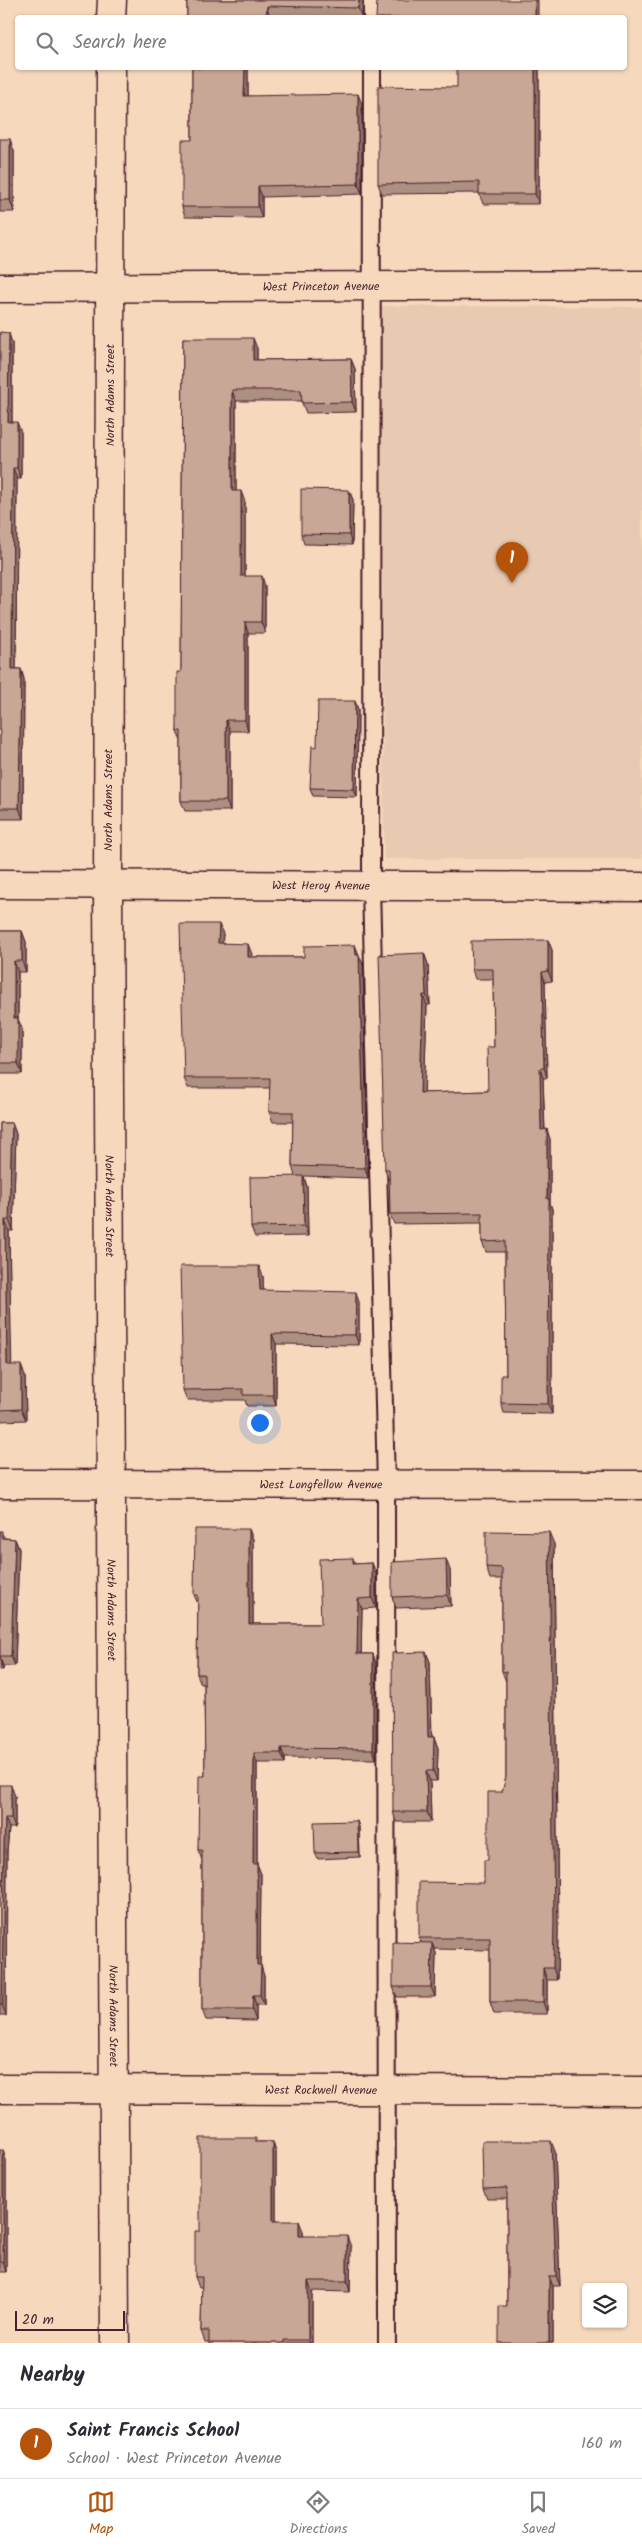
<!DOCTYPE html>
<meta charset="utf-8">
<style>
body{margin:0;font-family:Kalam,sans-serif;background:#f7f7f7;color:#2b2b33}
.controls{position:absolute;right:15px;bottom:15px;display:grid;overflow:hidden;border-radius:5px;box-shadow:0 1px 4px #0004}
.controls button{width:45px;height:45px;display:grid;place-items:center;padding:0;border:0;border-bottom:1px solid #e1e1e2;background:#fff;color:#2b2b33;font:25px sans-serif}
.scale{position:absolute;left:15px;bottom:12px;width:110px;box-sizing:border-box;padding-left:5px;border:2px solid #4a1f2b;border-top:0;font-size:14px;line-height:18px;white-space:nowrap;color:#4a1f2b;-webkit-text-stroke:4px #f6d8bc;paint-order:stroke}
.you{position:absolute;left:259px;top:1422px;width:18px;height:18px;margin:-12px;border:4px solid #fff;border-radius:50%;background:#1a73e8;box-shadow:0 0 0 8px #1a73e833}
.badge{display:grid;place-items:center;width:32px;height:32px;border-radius:50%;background:#b45309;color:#fff;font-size:16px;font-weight:700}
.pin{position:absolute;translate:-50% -41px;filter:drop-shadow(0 1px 2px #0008)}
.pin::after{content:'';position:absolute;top:26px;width:18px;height:15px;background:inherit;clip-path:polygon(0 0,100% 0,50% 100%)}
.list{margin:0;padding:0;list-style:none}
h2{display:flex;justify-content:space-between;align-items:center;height:65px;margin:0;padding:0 20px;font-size:21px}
h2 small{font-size:16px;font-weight:400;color:#7c7c81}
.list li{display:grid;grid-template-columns:32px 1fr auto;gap:15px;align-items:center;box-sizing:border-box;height:70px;padding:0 20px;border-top:1px solid #e1e1e2}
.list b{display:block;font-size:19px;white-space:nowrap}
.list p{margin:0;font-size:16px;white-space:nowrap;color:#7c7c81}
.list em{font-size:16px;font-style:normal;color:#7c7c81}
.icon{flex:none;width:28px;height:28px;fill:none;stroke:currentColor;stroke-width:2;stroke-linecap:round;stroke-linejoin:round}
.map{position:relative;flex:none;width:642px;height:2343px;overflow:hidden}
.search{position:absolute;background:#fff;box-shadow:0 1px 4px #0004;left:15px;right:15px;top:15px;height:55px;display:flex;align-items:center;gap:12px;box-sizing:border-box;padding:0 18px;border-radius:5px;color:#7c7c81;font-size:19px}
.sheet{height:135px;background:#fff}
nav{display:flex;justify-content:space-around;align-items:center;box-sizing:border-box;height:70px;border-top:1px solid #e1e1e2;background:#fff;font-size:14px;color:#7c7c81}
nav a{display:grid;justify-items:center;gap:2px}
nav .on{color:#b45309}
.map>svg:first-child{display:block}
.built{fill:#e8c9b1}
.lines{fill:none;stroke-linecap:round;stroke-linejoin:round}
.service-casing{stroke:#4a1f2b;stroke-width:20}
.minor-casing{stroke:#4a1f2b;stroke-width:31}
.service{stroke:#f6d8bc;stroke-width:16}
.minor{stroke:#f6d8bc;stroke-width:28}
.wall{fill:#ad9081;stroke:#4a1f2b}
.shaded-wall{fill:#8d7569;stroke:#4a1f2b}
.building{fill:#c9a796;stroke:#4a1f2b}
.labels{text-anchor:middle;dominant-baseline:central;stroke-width:5;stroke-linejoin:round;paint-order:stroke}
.street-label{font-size:12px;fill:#4a1f2b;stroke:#f6d8bc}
</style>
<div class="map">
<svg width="642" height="2343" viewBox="0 0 642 2343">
<rect width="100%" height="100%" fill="#f6d8bc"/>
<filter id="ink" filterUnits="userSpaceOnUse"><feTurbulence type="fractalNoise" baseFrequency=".02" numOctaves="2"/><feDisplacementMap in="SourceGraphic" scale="10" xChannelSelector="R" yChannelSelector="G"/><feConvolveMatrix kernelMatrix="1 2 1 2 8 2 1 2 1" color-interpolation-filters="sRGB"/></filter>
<g filter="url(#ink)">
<polygon class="built" points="381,306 642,307 642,859 384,859"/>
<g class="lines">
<g class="service-casing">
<g id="service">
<polyline points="372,0 372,18"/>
<polyline points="372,68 371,887 386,1485 387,2343"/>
</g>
</g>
<g class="minor-casing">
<g id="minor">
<polyline points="111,18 112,0"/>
<path id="s1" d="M 111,68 L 108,884 L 115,2343"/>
<path id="s2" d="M 0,288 L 642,285"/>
<path id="s3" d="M 0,884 L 642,887"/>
<path id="s4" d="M 0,1484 L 642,1485"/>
<path id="s5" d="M 0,2089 L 642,2091"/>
</g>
</g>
<use href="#service" class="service"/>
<use href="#minor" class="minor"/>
</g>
<g class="wall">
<polygon points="187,0 363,0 362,18 270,17 270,18 187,18"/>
<polygon points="192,68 248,68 248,96 362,104 362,194 262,197 262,218 185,217 182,207 192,140"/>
<polygon points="539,68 539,204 483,204 479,193 382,194 378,184 457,87"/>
<polygon points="0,139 14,151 14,212 0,212"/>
<polygon points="0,332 12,343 12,422 21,432 21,479 17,479 16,669 21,669 24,679 23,819 0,819"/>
<polygon points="183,338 257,348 257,360 351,359 355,369 356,412 306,413 302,403 302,401 236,401 236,491 245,502 245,576 265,586 265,633 248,633 248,731 230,731 230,811 185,811 181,801 181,741 177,731 181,672"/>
<polygon points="349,490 353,500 352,545 304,544 301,534"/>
<polygon points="358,709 357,797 313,796 310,788"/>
<polygon points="0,931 22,931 26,942 26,972 18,972 18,1019 22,1029 22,1074 0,1074"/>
<polygon points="223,934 222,943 252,954 252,957 304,957 355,945 363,965 368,1178 304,1176 307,1187 308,1236 255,1237 251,1227 295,1176 292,1166 293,1122 273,1122 269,1112 270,1088 188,1088 184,1078"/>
<polygon points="548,940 552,950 552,981 545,982 547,1078 543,1078 545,1129 550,1139 550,1203 552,1209 552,1414 504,1413 501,1403 506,1375 505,1252 486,1252 482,1242 482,1223 394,1224 390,1214 390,1179 388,1179 385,1169 424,953 428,964 430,1005 427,1005 424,1093 488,1091 494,1047 493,979 475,979 472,969"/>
<polygon points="0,1123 12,1123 16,1134 13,1231 9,1231 11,1365 25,1376 26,1420 0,1421"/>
<polygon points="263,1276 263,1290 359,1302 359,1345 276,1344 276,1406 247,1406 245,1400 187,1400 183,1390"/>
<polygon points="0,1531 5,1538 15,1539 19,1549 15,1666 3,1666 3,1670 0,1670"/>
<polygon points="253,1539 253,1624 321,1624 353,1558 355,1564 372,1563 376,1573 376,1608 362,1609 361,1654 373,1654 376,1664 376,1759 285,1758 285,1763 257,1763 257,1864 261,1874 260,1965 264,1976 264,2005 256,2005 256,2021 206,2020 202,2010 202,1860 198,1850 205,1776 204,1684 201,1684 197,1674 198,1604 194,1595"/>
<polygon points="554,1544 558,1933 557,1980 547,1980 547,2014 494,2014 490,2002 490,1950 434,1949 436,1953 435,1997 397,1997 393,1987 421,1942 419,1938 484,1883 488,1860 506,1777 506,1682 502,1671 502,1579 490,1579 486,1567"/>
<polygon points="450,1570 451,1606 396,1608 392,1597"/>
<polygon points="426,1652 430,1662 432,1737 434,1737 438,1748 437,1781 430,1781 431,1822 396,1822 393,1812"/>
<polygon points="0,1785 15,1796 15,1828 9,1828 7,1852 6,2016 0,2016"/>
<polygon points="357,1821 359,1827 360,1857 318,1859 315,1853"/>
<polygon points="258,2142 273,2142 276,2153 276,2221 303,2231 303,2236 351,2247 350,2292 312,2291 312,2343 209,2343 209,2342 205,2342 201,2331 202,2287 199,2287 195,2277 200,2231"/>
<polygon points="0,2150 6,2160 6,2272 0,2272"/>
<polygon points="555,2151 560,2286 553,2286 553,2343 499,2343 507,2306 507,2199 487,2199 483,2189"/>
</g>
<g class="shaded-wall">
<polygon points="359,0 363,0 362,18 358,8"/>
<rect x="535" y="0" width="3" height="18"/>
<polygon points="267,6 270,18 266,18"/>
<polygon points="245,68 248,68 248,107 244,96"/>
<polygon points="535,68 539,68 539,204 535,194"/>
<polygon points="358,94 362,104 362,194 358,184"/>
<polygon points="10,139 14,151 14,212 10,200"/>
<polygon points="258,186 262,197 262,218 258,207"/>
<polygon points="9,333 12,343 12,432 8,422"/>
<polygon points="253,338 257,348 257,370 253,360"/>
<polygon points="351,359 355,369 356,412 352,402"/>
<polygon points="232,390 236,401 236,502 232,491"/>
<polygon points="17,422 21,432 21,479 17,468"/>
<polygon points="13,468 17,479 16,679 12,669"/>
<polygon points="349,490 353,500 352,545 349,535"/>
<polygon points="241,491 245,502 245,586 241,576"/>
<polygon points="262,576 265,586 265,633 261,622"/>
<polygon points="245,622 248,633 248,731 245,720"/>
<polygon points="21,669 24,679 23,819 19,808"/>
<polygon points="355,701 358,709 357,797 354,789"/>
<polygon points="226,720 230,731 230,811 226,801"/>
<polygon points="219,924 223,934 222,953 218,943"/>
<polygon points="22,931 26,942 26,972 22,961"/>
<polygon points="548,940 552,950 552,981 548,971"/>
<polygon points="248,944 252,954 252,967 248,957"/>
<polygon points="355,945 359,955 356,955"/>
<polygon points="424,953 428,964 430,1005 426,995"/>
<polygon points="359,955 363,965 368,1178 365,1168"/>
<polygon points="14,961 18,972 18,1019 22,1029 22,1074 18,1063 14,1018"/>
<polygon points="542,972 545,982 547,1078 544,1068"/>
<polygon points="423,995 427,1005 424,1103 420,1093"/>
<polygon points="540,1068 543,1078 545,1140 541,1130"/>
<polygon points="12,1123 16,1134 13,1231 9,1220"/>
<polygon points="547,1129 550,1139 550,1203 552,1209 552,1414 548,1404"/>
<polygon points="303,1176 307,1187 308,1236 304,1226"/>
<polygon points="5,1220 9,1231 12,1376 7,1365"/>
<polygon points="259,1266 263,1276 264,1301 260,1290"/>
<polygon points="356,1292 359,1302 359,1345 355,1335"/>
<polygon points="272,1334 276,1344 276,1406 273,1395"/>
<polygon points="21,1365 25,1376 26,1420 21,1409"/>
<polygon points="249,1529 253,1539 253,1634 249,1624"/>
<polygon points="549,1532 554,1544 558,1933 557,1980 553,1968"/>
<polygon points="15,1539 19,1549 15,1666 11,1656"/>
<polygon points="446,1559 450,1570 451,1606 447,1595"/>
<polygon points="372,1563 376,1573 376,1608 372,1598"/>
<polygon points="358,1599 362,1609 361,1664 357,1654"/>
<polygon points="426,1652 430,1662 432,1747 428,1737"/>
<polygon points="373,1654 376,1664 376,1759 373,1749"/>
<polygon points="0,1657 3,1666 3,1670 0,1661"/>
<polygon points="434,1737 438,1748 437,1781 433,1771"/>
<polygon points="281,1748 285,1758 285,1763 281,1753"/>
<polygon points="254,1753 257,1763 257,1874 253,1864"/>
<polygon points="426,1771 430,1781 431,1822 427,1812"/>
<polygon points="11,1785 15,1796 15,1828 11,1818"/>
<polygon points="5,1818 9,1828 7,1852 6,2016 2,2005 4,1842"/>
<polygon points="357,1821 359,1827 360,1857 358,1852"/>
<polygon points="257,1864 261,1874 260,1976 257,1965"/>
<polygon points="432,1943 436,1953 435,1997 431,1987"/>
<polygon points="261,1965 264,1976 264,2005 260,1995"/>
<polygon points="543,1968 547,1980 547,2014 543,2002"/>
<polygon points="253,1995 256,2005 256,2021 252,2010"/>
<polygon points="551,2141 555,2151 560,2286 556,2276"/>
<polygon points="273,2142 276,2153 276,2231 273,2221"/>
<polygon points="3,2150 6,2160 6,2272 3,2262"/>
<polygon points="299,2221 303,2231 303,2246 299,2236"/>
<polygon points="347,2236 351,2247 350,2292 347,2281"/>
<polygon points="549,2276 553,2286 553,2343 549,2343"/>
<polygon points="308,2281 312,2291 312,2343 310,2343 308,2340"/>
</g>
<g class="building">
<polygon points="187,0 359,0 358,8 267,6 266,18 187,18"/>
<polygon points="377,0 535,0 535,18 376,18"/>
<polygon points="192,68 245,68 244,96 358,94 358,184 258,186 258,207 182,207 182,140 192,140"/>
<polygon points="457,68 535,68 535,194 479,194 479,182 378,184 378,86 457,87"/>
<rect x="0" y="139" width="10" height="61"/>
<polygon points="0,332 9,333 8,422 17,422 17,468 13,468 12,669 21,669 19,808 0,808"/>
<polygon points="183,338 253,338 253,360 351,359 352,402 302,403 301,390 232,390 232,491 241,491 241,576 262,576 261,622 245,622 245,720 226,720 226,801 181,801 181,731 177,731 177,672 181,672"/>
<polygon points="301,489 349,490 349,535 301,534"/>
<polygon points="318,701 355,701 354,789 310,788 312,746 317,747"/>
<polygon points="180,924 219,924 218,943 248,944 248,957 304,957 304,946 355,945 356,955 359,955 365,1168 292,1166 293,1112 269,1112 270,1078 184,1078"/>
<polygon points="0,931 22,931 22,961 14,961 14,1018 18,1018 18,1063 0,1063"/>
<polygon points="548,940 548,971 542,972 544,1068 540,1068 541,1130 547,1129 547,1199 549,1199 548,1404 501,1403 501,1375 506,1375 505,1241 482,1242 482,1213 390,1214 389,1169 385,1169 379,955 424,953 426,995 423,995 420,1093 488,1091 487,1047 494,1047 493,969 472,969 471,941"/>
<polygon points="0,1123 12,1123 9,1220 5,1220 7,1365 21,1365 21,1409 0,1410"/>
<polygon points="303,1176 304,1226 251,1227 250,1177"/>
<polygon points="180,1266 259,1266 260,1290 356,1292 355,1335 272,1334 273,1395 243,1395 243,1389 183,1390"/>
<polygon points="195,1529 249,1529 249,1624 321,1624 319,1559 353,1558 353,1564 372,1563 372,1598 358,1599 357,1654 373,1654 373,1749 281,1748 281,1753 254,1753 253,1864 257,1864 257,1965 261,1965 260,1995 253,1995 252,2010 202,2010 202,1850 198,1850 199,1776 205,1776 204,1674 197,1674 198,1595 194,1595"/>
<polygon points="0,1531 2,1531 2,1538 15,1539 11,1656 0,1656"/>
<polygon points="486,1531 549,1532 554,1921 553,1968 543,1968 543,2002 490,2002 490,1938 419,1938 419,1882 484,1883 484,1860 488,1860 488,1792 502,1792 506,1777 506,1672 502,1671 502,1568 486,1567"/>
<polygon points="446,1559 447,1595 392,1597 392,1562"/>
<polygon points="426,1652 428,1737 434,1737 433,1771 426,1771 427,1812 393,1812 392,1653"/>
<polygon points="0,1785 11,1785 11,1818 5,1818 4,1842 2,2005 0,2005"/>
<polygon points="357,1821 358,1852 315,1853 314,1822"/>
<polygon points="393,1942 432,1943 431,1987 393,1987"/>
<polygon points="200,2138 256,2138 256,2142 273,2142 273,2221 299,2221 299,2236 347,2236 347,2281 308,2281 308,2340 284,2340 284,2343 209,2343 209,2331 201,2331 202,2277 195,2277 195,2231 200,2231"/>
<polygon points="482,2141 551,2141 556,2276 549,2276 549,2343 499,2343 499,2306 507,2306 507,2188 483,2189"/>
<rect x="0" y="2150" width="3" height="112"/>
</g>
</g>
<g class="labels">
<g class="street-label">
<text stroke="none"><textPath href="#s2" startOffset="321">West Princeton Avenue</textPath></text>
<text transform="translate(110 395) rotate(-90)">North Adams Street</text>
<text transform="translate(108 800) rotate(-90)">North Adams Street</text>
<text stroke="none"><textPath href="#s3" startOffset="321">West Heroy Avenue</textPath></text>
<text stroke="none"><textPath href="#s1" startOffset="1138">North Adams Street</textPath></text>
<text stroke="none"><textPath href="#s4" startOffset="321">West Longfellow Avenue</textPath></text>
<text stroke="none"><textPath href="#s1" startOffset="1542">North Adams Street</textPath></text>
<text stroke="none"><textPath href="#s1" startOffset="1948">North Adams Street</textPath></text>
<text stroke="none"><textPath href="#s5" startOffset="321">West Rockwell Avenue</textPath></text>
</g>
</g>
</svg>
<div class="controls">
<button><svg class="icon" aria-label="layers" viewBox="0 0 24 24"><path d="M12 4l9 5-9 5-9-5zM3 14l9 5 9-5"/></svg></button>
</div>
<div class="scale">20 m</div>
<div class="you"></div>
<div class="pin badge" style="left:512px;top:583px">1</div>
<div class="search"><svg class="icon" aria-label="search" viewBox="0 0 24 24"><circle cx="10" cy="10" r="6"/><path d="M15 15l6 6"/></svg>Search here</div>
</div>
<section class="sheet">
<h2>Nearby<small></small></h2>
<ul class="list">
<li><span class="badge">1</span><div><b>Saint Francis School</b><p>School · West Princeton Avenue</p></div><em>160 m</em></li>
</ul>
</section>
<nav>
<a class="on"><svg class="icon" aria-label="map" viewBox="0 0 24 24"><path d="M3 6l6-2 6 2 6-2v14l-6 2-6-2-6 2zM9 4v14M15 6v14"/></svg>Map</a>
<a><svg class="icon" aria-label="directions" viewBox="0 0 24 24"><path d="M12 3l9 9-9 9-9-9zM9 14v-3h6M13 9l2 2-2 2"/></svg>Directions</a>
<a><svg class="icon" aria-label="saved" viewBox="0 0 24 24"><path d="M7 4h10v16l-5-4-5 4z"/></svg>Saved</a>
</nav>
